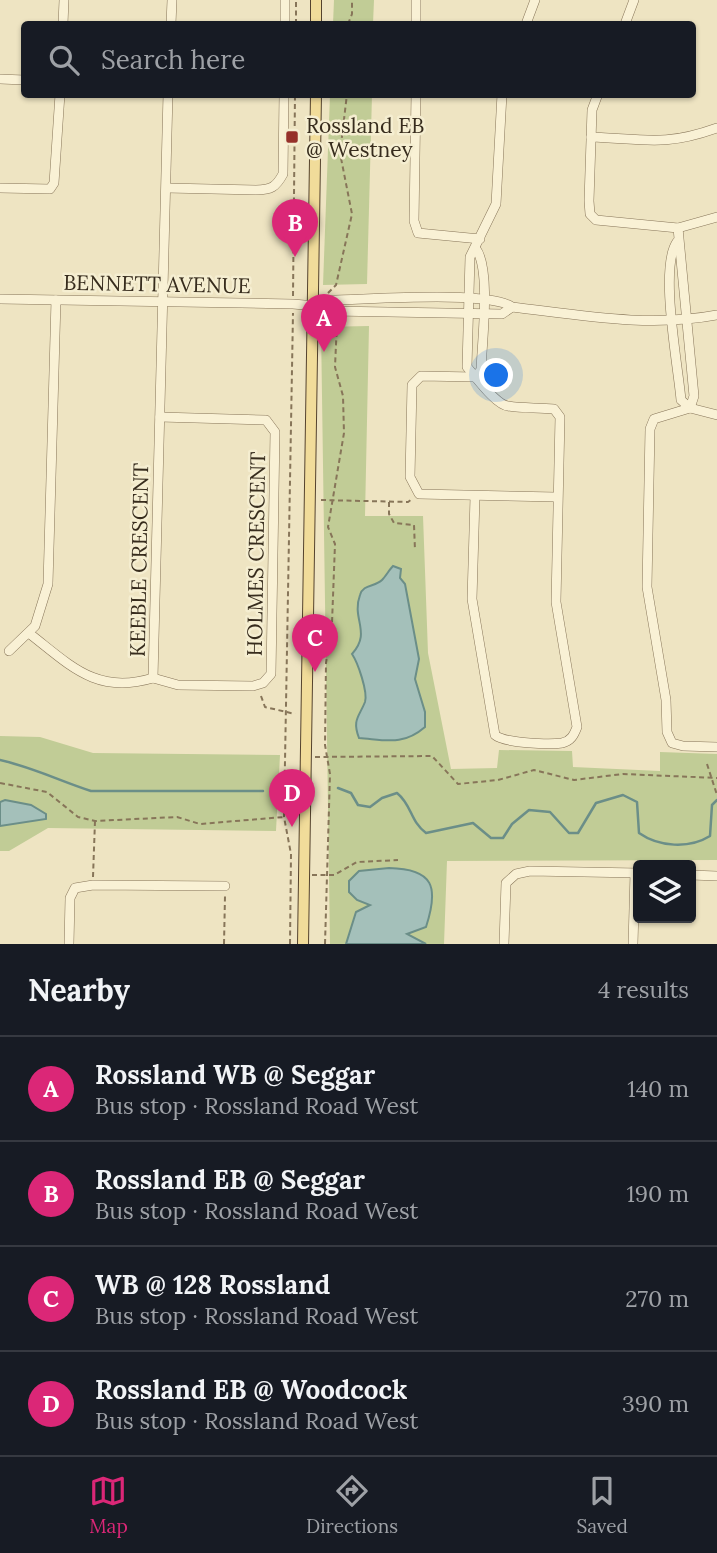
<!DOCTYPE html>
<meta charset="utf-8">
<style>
body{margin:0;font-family:Lora,serif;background:#242831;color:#f1f3f6}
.controls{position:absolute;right:21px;bottom:21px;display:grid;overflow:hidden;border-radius:7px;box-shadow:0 2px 5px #0004}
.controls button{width:63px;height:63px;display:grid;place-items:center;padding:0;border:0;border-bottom:2px solid #363941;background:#171b24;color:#f1f3f6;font:35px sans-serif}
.you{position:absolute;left:497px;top:376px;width:24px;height:24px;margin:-18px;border:5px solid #fff;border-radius:50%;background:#1a73e8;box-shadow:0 0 0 10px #1a73e833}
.badge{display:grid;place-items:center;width:46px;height:46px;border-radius:50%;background:#db2777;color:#fff;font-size:23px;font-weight:700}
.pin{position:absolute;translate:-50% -58px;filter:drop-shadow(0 2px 4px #0008)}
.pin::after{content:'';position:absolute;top:37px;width:24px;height:21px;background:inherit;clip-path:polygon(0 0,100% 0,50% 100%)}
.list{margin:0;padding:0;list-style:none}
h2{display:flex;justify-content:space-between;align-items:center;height:91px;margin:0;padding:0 28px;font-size:30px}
h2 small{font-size:23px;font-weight:400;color:#9ea1a6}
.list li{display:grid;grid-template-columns:46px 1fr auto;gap:21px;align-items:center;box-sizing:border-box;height:105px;padding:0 28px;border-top:2px solid #363941}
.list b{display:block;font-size:26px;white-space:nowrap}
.list p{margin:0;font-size:23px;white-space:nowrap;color:#9ea1a6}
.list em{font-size:23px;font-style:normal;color:#9ea1a6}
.icon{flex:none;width:38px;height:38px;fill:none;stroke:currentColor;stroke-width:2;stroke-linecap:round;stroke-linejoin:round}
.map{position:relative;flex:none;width:717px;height:944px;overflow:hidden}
.search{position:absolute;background:#171b24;box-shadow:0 2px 5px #0004;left:21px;right:21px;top:21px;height:77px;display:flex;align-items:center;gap:18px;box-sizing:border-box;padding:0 24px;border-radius:7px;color:#9ea1a6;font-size:26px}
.sheet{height:511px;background:#171b24}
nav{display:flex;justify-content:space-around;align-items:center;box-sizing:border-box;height:98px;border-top:2px solid #363941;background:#171b24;font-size:19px;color:#9ea1a6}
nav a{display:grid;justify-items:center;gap:4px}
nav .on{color:#db2777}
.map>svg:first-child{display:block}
.green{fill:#c1cc96}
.water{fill:#a4c0ba;stroke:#6b8e88;stroke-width:2}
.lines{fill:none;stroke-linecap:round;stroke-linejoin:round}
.stream{stroke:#6b8e88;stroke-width:2.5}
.minor-casing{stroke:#877559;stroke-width:10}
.major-casing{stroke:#55432e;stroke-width:12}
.path{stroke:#877559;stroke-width:2;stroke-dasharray:5 3.5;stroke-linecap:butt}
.minor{stroke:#f9f1d5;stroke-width:9}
.major{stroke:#f1dc9a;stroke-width:10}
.poi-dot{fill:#96312a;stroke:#f5eed1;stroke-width:2.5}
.labels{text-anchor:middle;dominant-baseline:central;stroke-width:5;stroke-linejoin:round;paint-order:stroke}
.poi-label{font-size:21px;fill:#372c1d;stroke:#f5eed1;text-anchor:start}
.street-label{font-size:21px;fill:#372c1d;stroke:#f5eed1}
</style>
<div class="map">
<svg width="717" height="944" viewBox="0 0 717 944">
<rect width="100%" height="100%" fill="#eee4c2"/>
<g class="green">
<polygon points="334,0 374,0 373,24 333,24"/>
<polygon points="330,95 372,95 367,284 323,285"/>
<polygon points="369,326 365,516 423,516 428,653 451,769 497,768 499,750 572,751 573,767 660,771 660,752 717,754 717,860 447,861 444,944 330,944 321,327"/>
<polygon points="0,736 40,737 93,753 280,755 276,831 48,828 9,851 0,851"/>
</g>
<g class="water">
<path d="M 393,566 L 401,569 L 400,578 L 405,584 L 419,659 L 415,679 L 425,712 L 425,727 C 403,746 386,740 359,738 C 352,720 359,717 365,702 C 368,692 358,663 352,654 C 372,632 351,619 360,595 C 363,584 375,587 382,580 C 386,576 389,570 393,566 Z"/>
<polygon points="5,800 31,805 46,814 46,819 0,826 0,802"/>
<path d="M 389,868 C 434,869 439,887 426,927 L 407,934 L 426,944 L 346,944 L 356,912 L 370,905 L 357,900 L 349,892 L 349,881 L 359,871 Z"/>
</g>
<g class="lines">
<g class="stream">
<path d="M 0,760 C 32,767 60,781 91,791 L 263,791"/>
<path d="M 338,788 L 351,793 L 358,805 L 370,807 L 382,798 L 397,793 C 412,805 410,821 426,833 L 473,823 L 491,838 L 503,838 L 512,824 L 529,810 L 550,812 L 569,833 L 578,833 L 596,803 L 623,795 L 637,802 L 639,833 C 659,847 689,849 710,836 L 712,805 L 717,800"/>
</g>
<g class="minor-casing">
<g id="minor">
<polyline points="63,24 64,0"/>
<polyline points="171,24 172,0"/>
<polyline points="285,24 285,0"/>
<polyline points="416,24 416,0"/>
<polyline points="526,24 535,0"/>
<polyline points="625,24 634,0"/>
<polyline points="0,79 24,80"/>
<polyline points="416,94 414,221 418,233 480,239"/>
<polyline points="598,94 592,110 589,201 590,214 596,220 678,228 717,217"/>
<path d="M 591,137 C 644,139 664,147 717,128"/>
<polyline points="0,188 50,189 54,183 60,94"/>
<path d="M 167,188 L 256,190 C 271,190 276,187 283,174 L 284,94"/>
<polyline points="678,228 694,396 690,408"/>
<path d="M 677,242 C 659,267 678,365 681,400 L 690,408 L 717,415"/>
<polyline points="0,299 293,304 327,307 332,311 502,314 512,307"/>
<path d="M 327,307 L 331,300 C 364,300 490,290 512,307 C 580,315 649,328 717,315"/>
<polyline points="475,377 421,376 412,385 410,477 419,494 556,497"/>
<path d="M 475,377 L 481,370 C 482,342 491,269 476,249"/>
<polyline points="690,408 654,419 650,429 647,587 666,700 667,732 672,743 683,746 717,747"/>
<path d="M 475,497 L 472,599 L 495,735 C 504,743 549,745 562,743 C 571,741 574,735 577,727 L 556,602 L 560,417 L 554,409 C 539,407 523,409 508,406 C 496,405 476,377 467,367 L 470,257 L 496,204 L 502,94"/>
<path d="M 30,634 C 71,666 97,695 153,678"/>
<polyline points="9,651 35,626 48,584 56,300"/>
<polyline points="153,678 168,94"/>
<polyline points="153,678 178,685 253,686 263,683 271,674 275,432 266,420 160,417"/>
<polyline points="691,875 717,876"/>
<polyline points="69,944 70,898 75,888 93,885 225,886"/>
<polyline points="504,944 506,883 516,874 530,871 638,873"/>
<polyline points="633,944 635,873"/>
</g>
</g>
<g class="major-casing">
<g id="major">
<polyline points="316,24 316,0"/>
<polyline points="303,944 316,94"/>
</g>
</g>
<g class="path">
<polyline points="296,24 296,0"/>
<polyline points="348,24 352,14 352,0"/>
<polyline points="328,293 336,285 352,214 340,153 347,94"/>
<polyline points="293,296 295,94"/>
<polyline points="321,500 408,502 412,499"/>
<polyline points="389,502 389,514 394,523 414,525 415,550"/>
<polyline points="261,696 265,707 295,714"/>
<polyline points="315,757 432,756 458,784 498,780 534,770 574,780 623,774 717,778"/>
<polyline points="707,764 717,795"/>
<polyline points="0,783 47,792 78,817 95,821 177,817 200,824 284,817"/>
<polyline points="312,875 334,875 357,862 398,860"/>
<polyline points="93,877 95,821"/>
<polyline points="224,944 225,896"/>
<polyline points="290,944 291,854 284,817 293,313"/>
<polyline points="325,944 330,774 325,745 326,663 332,623 335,544 328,527 344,433 343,396 335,367 337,322 327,322 327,319"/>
</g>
<use href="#minor" class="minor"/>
<use href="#major" class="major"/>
</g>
<rect class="poi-dot" x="285" y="130" width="14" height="14" rx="3.5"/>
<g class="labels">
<g class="poi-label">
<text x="306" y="125">Rossland EB<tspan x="306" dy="24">@ Westney</tspan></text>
</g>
<g class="street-label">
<text transform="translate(157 284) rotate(1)">BENNETT AVENUE</text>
<text transform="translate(256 554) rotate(-89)">HOLMES CRESCENT</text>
<text transform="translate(139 560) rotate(-89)">KEEBLE CRESCENT</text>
</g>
</g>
</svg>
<div class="controls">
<button><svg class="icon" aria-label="layers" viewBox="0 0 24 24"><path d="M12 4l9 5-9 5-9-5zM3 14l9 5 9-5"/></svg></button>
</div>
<div class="you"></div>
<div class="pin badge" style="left:324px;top:352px">A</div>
<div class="pin badge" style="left:295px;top:257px">B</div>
<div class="pin badge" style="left:315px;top:672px">C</div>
<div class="pin badge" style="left:292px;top:827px">D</div>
<div class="search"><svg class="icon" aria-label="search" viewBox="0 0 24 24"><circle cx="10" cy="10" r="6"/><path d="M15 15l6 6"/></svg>Search here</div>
</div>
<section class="sheet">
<h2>Nearby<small>4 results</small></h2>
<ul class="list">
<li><span class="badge">A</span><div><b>Rossland WB @ Seggar</b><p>Bus stop · Rossland Road West</p></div><em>140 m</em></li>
<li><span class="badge">B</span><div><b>Rossland EB @ Seggar</b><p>Bus stop · Rossland Road West</p></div><em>190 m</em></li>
<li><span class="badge">C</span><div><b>WB @ 128 Rossland</b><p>Bus stop · Rossland Road West</p></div><em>270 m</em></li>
<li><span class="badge">D</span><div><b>Rossland EB @ Woodcock</b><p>Bus stop · Rossland Road West</p></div><em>390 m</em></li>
</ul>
</section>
<nav>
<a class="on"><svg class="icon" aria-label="map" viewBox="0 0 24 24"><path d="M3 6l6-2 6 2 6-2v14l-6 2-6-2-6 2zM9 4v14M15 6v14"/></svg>Map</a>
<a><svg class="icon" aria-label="directions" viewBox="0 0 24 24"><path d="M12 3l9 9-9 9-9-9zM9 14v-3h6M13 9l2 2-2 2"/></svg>Directions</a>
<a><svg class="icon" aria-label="saved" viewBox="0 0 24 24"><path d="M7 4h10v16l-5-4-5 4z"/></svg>Saved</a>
</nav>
